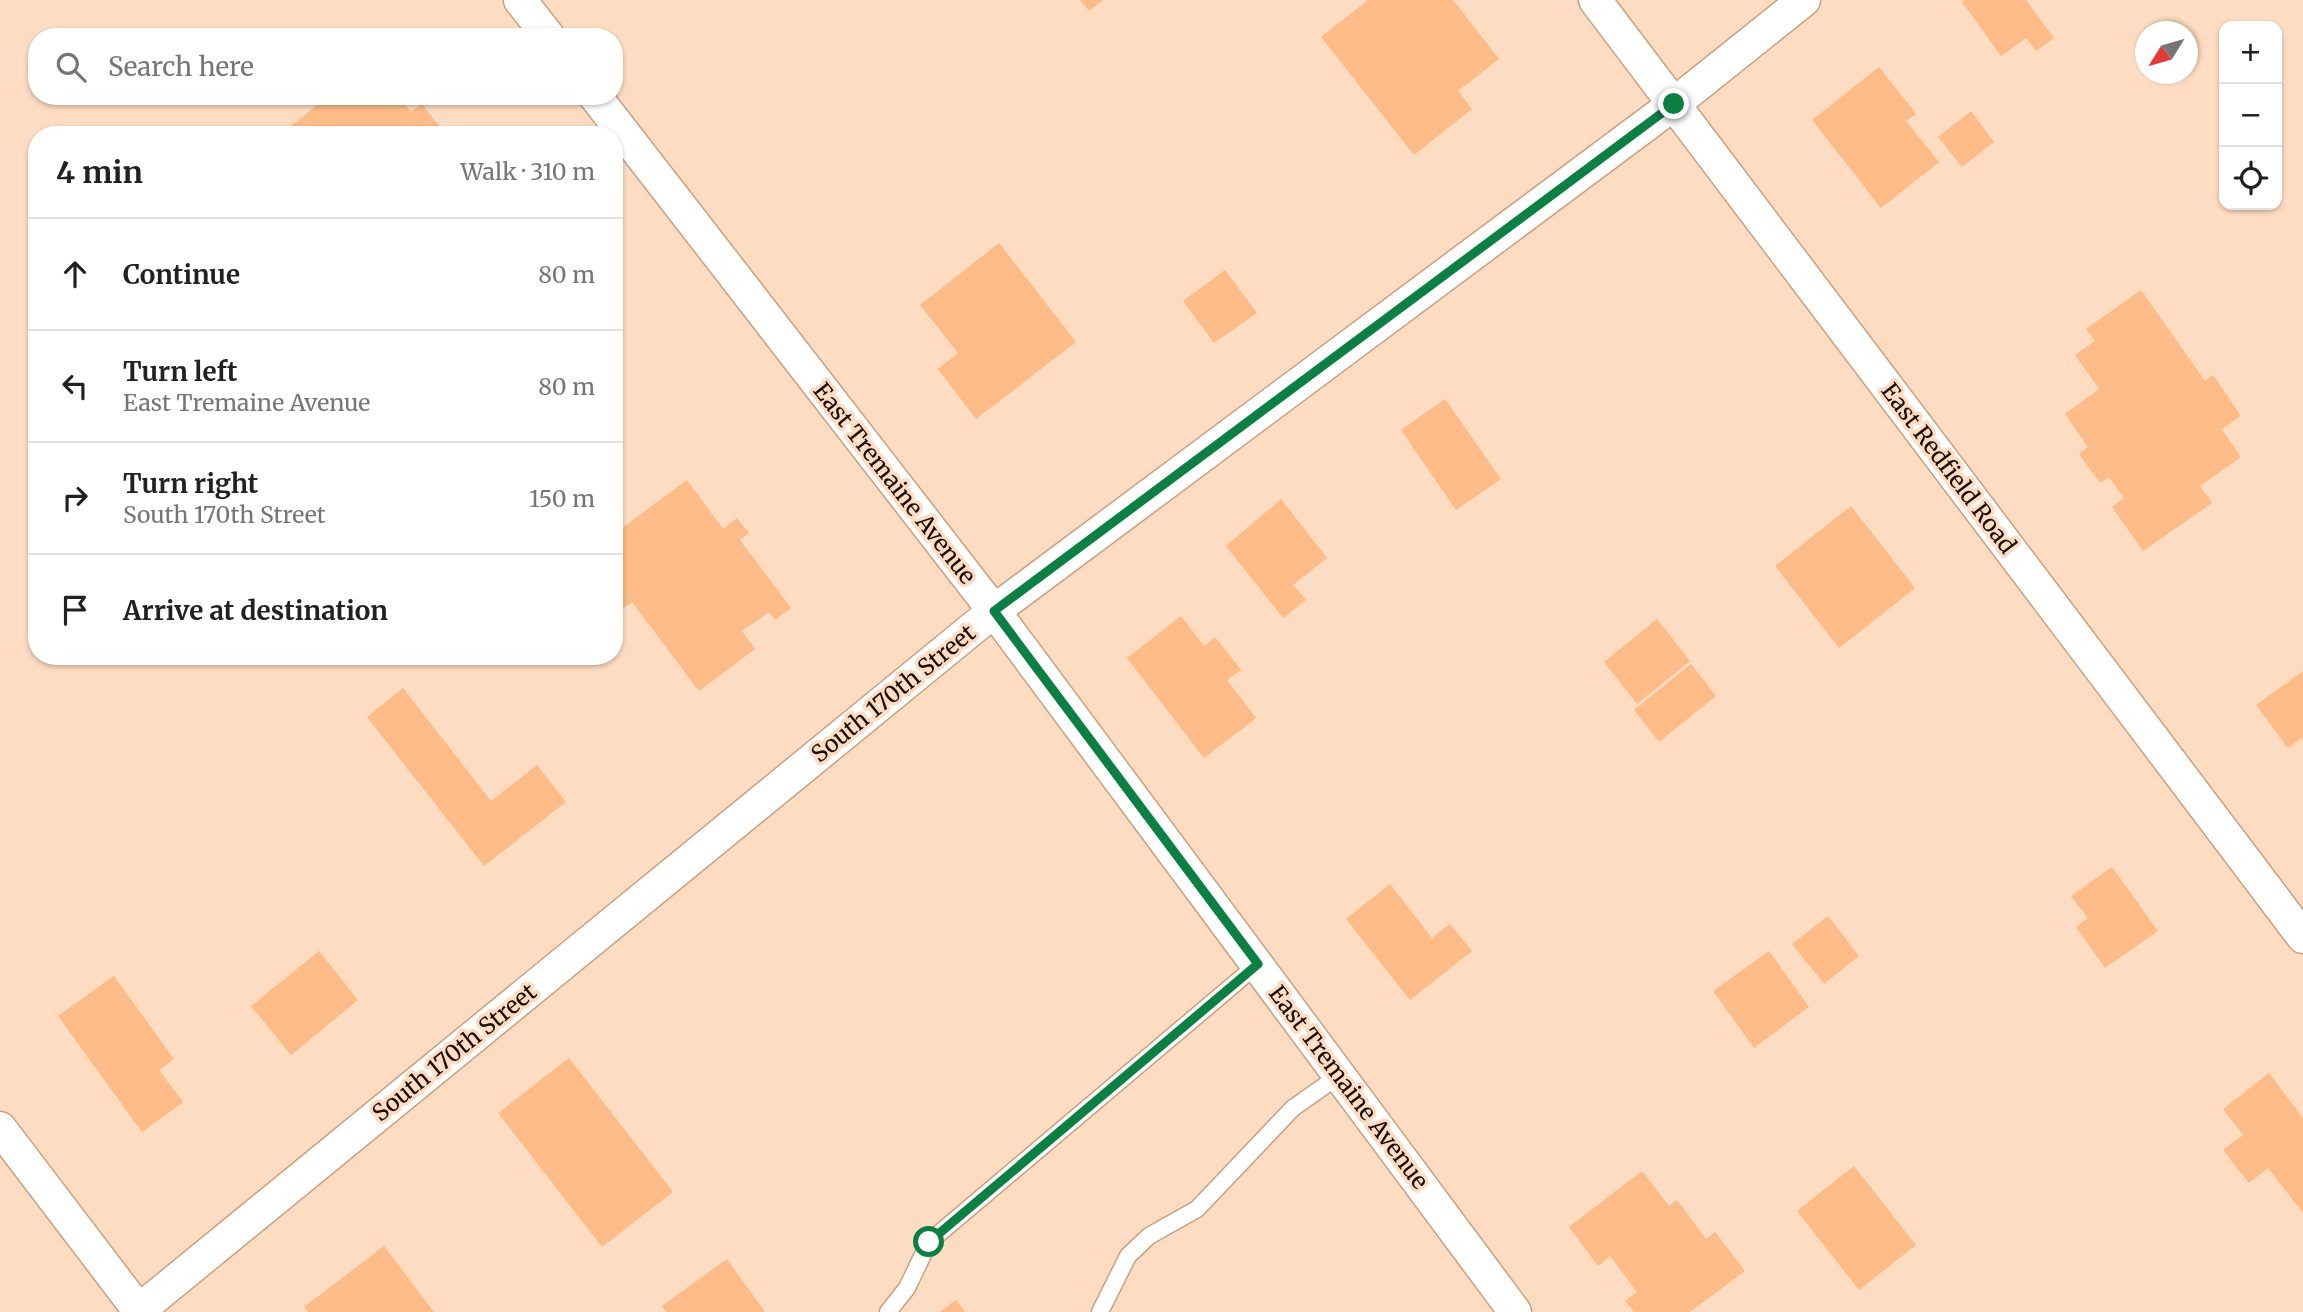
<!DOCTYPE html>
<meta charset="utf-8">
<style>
body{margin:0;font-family:Merriweather,serif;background:#f2f2f2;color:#202124}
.controls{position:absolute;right:21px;top:21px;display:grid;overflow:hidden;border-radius:14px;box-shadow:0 2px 5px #0004}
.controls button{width:63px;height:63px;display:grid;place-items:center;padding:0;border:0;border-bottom:2px solid #e0e0e0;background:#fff;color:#202124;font:35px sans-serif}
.compass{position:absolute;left:2135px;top:21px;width:63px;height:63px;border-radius:50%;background:#fff;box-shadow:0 2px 5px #0004;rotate:233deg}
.stop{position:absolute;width:21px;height:21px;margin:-16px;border:5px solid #0b8043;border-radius:50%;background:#fff}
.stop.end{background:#0b8043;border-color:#fff;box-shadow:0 2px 7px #0008}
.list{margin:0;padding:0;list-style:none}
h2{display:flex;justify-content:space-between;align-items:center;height:91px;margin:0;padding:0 28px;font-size:30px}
h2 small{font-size:23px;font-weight:400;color:#757577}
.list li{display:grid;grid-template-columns:46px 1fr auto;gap:21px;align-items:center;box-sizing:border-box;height:112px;padding:0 28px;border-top:2px solid #e0e0e0}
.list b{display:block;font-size:26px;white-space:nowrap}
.list p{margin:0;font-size:23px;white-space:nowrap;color:#757577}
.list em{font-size:23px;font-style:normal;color:#757577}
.icon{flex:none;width:38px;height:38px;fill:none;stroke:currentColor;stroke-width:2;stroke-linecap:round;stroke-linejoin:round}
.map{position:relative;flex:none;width:2303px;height:1312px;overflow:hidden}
.search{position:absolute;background:#fff;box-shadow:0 2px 5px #0004;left:28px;top:28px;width:595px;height:77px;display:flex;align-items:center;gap:18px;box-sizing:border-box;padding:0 24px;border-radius:28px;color:#757577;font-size:26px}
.panel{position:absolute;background:#fff;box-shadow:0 2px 5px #0004;left:28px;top:126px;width:595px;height:539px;border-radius:28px}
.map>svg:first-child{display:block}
.building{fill:#fdbc87}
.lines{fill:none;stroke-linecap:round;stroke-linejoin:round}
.lane-casing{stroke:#c8a080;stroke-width:19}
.street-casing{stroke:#c8a080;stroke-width:35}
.lane{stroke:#fff;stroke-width:16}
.street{stroke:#fff;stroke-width:32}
.route{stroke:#0b8043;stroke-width:9}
.labels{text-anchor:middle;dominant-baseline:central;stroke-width:7;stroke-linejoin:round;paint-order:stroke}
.street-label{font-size:23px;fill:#180b02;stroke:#fedcc1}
</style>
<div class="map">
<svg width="2303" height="1312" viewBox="0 0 2303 1312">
<rect width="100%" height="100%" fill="#fedcc1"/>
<g class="building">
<polygon points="1080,0 1103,0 1089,11"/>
<polygon points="1368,0 1453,0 1499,59 1458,91 1472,109 1414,155 1321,37"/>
<polygon points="1964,0 2026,0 2054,38 2036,51 2026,38 2001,56 1962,2"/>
<polygon points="1879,67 1916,114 1906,121 1939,162 1881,208 1812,120"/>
<polygon points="329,96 398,96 411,112 422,104 446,135 294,135 288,128"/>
<polygon points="1971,111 1994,142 1962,167 1938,137"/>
<polygon points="999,243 1076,342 976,419 938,369 958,353 920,305"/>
<polygon points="1225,270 1257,313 1214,343 1183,301"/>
<polygon points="2141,290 2205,381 2213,375 2241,416 2222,429 2241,457 2200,486 2212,503 2143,551 2112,507 2124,498 2109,477 2100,483 2079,454 2088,447 2065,414 2099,389 2075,355 2095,341 2086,329"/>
<polygon points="1445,399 1501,479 1456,510 1401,430"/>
<polygon points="687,480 723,529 737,518 749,533 740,540 791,608 775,620 769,612 742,631 755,649 699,691 632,602 614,615 614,534"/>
<polygon points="1281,499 1327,558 1293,585 1306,600 1283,618 1226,546"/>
<polygon points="1851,506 1915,588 1839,648 1775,566"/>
<polygon points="1181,616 1204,646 1215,637 1241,670 1227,680 1256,718 1204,758 1127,658"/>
<polygon points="1657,619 1690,661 1637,704 1604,662"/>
<polygon points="1691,664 1716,696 1659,742 1634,710"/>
<polygon points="2303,671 2303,740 2301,738 2288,748 2256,705"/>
<polygon points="403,688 491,801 537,765 566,802 484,866 367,717"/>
<polygon points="2112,867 2158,931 2105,968 2076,927 2088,918 2071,896"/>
<polygon points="1390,884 1432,938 1450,924 1472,951 1410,1000 1346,919"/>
<polygon points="1828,916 1859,956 1824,984 1792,944"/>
<polygon points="319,951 358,1000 291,1055 251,1006"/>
<polygon points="1769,951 1809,1007 1754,1048 1713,991"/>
<polygon points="114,976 174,1059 159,1070 183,1102 142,1132 58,1016"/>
<polygon points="569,1058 673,1192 602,1247 498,1113"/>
<polygon points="2269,1073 2303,1118 2303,1213 2268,1168 2249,1183 2223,1150 2243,1135 2223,1109"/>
<polygon points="1854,1166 1916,1245 1859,1290 1797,1211"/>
<polygon points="1642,1171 1669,1206 1677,1200 1706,1239 1715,1232 1745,1271 1690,1312 1634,1312 1625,1301 1637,1292 1610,1256 1598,1266 1569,1227"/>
<polygon points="384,1246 434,1312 308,1312 304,1307"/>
<polygon points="727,1259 765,1312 666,1312 662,1306"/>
<polygon points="956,1300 965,1312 940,1312"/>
</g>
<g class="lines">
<g class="lane-casing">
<g id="lane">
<polyline points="888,1312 907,1288 929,1242 1258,964"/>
<polyline points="1100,1312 1128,1256 1149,1236 1197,1209 1293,1108 1340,1075"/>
</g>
</g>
<g class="street-casing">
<g id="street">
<polyline points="520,0 549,37"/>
<polyline points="1595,0 2303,937"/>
<polyline points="595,96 994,611 1515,1312"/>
<polyline points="0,1128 140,1312"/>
<polyline points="137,1312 994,611 1674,104 1804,0"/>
</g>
</g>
<use href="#lane" class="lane"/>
<use href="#street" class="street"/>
</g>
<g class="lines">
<polyline class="route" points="929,1242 1258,964 994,611 1674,104"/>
</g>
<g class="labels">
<g class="street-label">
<text transform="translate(1949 468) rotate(53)">East Redfield Road</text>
<text transform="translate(895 483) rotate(52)">East Tremaine Avenue</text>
<text transform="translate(893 693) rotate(-39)">South 170th Street</text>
<text transform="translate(454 1052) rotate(-39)">South 170th Street</text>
<text transform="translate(1349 1087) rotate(53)">East Tremaine Avenue</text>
</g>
</g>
</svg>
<div class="controls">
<button>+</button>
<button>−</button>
<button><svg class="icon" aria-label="locate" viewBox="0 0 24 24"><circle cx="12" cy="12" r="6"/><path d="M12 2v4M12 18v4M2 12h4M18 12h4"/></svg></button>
</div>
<svg class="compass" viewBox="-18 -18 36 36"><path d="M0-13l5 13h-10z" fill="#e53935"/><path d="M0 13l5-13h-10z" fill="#757577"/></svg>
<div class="stop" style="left:929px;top:1242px"></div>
<div class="stop end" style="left:1674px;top:104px"></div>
<div class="search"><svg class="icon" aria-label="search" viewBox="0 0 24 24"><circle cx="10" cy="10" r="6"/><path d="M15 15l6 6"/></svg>Search here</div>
<section class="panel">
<h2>4 min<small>Walk · 310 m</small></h2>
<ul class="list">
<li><svg class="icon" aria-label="ahead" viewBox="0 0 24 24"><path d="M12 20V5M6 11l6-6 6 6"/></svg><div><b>Continue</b></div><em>80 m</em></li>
<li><svg class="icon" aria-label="left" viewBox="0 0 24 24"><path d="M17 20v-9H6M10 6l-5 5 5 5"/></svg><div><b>Turn left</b><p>East Tremaine Avenue</p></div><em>80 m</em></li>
<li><svg class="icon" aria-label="right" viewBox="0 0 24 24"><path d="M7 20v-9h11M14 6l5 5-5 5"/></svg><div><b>Turn right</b><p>South 170th Street</p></div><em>150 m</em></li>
<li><svg class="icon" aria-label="arrive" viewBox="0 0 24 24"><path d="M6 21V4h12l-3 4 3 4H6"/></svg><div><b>Arrive at destination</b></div></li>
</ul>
</section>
</div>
